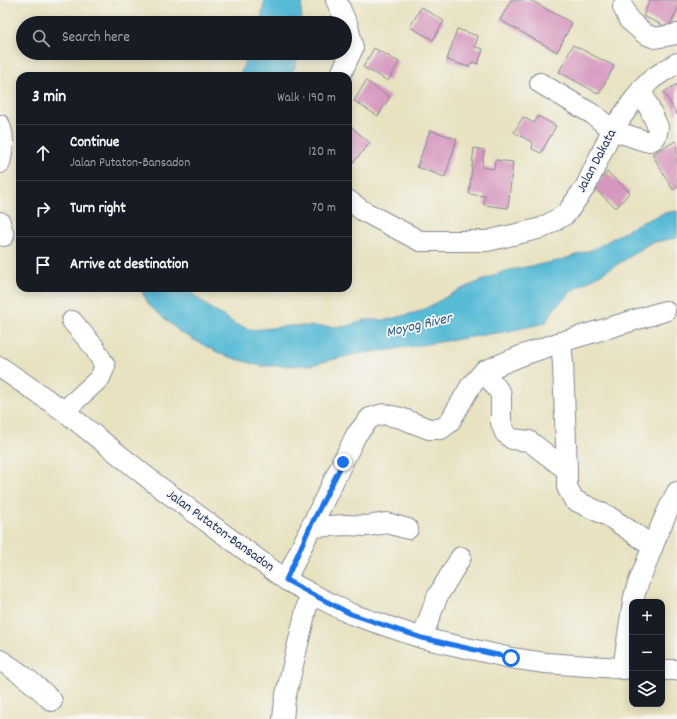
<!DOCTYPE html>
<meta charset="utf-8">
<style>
body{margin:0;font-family:Dekko,sans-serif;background:#242831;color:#f1f3f6}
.controls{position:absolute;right:12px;bottom:12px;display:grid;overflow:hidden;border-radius:8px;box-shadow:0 2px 10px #0003}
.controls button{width:36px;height:36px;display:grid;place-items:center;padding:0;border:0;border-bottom:1px solid #363941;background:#171b24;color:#f1f3f6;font:20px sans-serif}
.stop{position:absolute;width:12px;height:12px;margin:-9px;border:3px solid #1a73e8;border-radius:50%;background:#fff}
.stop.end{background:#1a73e8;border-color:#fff;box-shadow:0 1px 4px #0008}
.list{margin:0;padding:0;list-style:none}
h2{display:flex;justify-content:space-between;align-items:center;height:52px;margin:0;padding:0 16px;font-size:17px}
h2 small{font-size:13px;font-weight:400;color:#9ea1a6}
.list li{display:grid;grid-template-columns:26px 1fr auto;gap:12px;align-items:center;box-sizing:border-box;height:56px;padding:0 16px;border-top:1px solid #363941}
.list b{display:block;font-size:15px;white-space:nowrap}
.list p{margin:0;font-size:13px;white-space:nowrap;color:#9ea1a6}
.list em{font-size:13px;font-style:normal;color:#9ea1a6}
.icon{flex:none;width:22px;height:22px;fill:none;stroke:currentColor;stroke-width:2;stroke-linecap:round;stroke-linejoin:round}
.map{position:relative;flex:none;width:677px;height:719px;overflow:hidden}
.search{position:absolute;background:#171b24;box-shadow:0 2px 10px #0003;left:16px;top:16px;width:336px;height:44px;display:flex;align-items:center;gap:10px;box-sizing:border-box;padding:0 14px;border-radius:22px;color:#9ea1a6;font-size:15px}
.panel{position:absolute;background:#171b24;box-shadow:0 2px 10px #0003;left:16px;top:72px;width:336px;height:220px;border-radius:12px}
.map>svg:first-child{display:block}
.water{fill:#58bbd6;stroke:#3a759a}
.building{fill:#d696be}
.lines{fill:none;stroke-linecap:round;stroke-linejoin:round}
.minor-casing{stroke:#828890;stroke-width:22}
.minor{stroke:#fff;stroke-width:20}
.route{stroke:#1a73e8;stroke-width:5}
.labels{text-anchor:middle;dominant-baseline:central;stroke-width:3.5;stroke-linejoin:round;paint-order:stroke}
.street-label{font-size:14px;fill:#1b2f5e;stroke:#f6f6f2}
.water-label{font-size:15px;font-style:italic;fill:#2d5982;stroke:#f6f6f2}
</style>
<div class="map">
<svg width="677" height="719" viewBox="0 0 677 719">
<rect width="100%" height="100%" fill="#f6f6f2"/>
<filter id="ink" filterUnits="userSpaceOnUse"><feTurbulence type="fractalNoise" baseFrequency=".025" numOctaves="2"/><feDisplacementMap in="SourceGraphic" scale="8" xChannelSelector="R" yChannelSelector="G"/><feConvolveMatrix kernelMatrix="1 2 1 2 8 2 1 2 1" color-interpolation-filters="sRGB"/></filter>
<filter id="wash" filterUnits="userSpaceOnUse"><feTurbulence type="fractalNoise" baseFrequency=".012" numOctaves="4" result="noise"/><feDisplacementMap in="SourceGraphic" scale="16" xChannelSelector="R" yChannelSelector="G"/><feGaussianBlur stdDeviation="0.9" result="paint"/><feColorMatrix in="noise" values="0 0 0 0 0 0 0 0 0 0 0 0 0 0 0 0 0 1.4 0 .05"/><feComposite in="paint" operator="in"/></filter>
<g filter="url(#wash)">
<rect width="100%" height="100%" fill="#e8e2c1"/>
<g class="water">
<polygon points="265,0 303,0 301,9 302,23 260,23"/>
<polygon points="249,53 299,53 294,69 286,76 239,76"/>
<polygon points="677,211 677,238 670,239 650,243 623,261 573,290 554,309 545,323 509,331 388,350 355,354 311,365 261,366 223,355 181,333 149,305 140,288 185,288 210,308 237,325 252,330 290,326 345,327 365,320 387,320 421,311 457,291 505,271 558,261 594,249 638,224 664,213"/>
</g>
<g id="blocks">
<g class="building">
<polygon points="511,0 530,0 572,23 557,52 500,20"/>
<polygon points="650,0 677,0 677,10 669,28 643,16"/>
<polygon points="421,7 444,21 433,40 410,27"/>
<polygon points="457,29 478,36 475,47 483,49 478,64 472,62 469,67 447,60"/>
<polygon points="573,45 614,66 599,94 559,72"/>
<polygon points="374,48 399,62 388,81 363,67"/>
<polygon points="366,81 390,97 378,116 354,101"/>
<polygon points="677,84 677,115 664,92"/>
<polygon points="538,116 556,126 541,153 532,149 533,143 514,132 523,117 534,123"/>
<polygon points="348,124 370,143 351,165 348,162"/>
<polygon points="430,130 457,139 445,177 417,167"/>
<polygon points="676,141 677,143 677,188 673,190 652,154"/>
<polygon points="474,148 484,150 482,167 494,169 495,160 513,162 508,208 484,205 485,196 469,194"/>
<polygon points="607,172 630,192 616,208 594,188"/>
</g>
</g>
</g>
<g filter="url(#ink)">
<use href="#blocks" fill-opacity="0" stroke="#828890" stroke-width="1"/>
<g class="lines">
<g class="minor-casing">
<g id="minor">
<polyline points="336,0 348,26 353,48 340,76"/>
<polyline points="623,7 629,20 645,34 655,38 677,34"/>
<path d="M 540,83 L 594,115 L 612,130 L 645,141 C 655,142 657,137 658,127 L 641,90"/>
<path d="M 0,125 C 5,139 3,149 0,163"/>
<polyline points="348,200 363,211 420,241 487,241 542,228 566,214 586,186 612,130 641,90 652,79 664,71 677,63"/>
<polyline points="0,222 4,236"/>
<polyline points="561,342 563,364 567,470 567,487 574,500 608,516 653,546"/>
<polyline points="0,367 64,411 157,485 286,580 310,593 351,614 422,638 511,658 545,663 632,669"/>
<polyline points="484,371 501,394 501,422 505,433 512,439 529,441 567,470"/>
<polyline points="64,411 100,378 105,366 94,347 72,321"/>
<polyline points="311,527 346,525 367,526 387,523 408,529"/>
<polyline points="286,580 311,527 356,435 370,418 383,414 401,418 429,429 441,429 449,423 470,387 484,371 523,355 561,342 665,311"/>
<path d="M 633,602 C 635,589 641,576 646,564 C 655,539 665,515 677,492"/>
<polyline points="422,638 437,597 461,557"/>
<path d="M 0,660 C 19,672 37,685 52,701"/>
<polyline points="623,669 632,608"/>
<polyline points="662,670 677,670"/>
<polyline points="283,719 285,699 310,593"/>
</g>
</g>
<use href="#minor" class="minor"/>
</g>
</g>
<g class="lines" filter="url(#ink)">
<polyline class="route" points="343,462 310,527 286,580 310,593 351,614 422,638 511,658"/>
</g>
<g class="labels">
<g class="street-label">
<text transform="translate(597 161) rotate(-62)">Jalan Dakata</text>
<text transform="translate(220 531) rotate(36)">Jalan Putaton-Bansadon</text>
</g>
<g class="water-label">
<text transform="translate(419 326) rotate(-13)">Moyog River</text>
</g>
</g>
</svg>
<div class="controls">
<button>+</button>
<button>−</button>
<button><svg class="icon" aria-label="layers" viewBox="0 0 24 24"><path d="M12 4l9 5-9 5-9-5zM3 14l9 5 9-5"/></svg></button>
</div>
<div class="stop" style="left:511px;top:658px"></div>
<div class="stop end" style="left:343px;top:462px"></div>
<div class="search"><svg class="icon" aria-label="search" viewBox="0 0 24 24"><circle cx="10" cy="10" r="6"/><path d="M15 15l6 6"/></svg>Search here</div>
<section class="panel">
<h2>3 min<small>Walk · 190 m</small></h2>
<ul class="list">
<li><svg class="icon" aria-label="ahead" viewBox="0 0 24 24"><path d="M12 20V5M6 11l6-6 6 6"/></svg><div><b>Continue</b><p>Jalan Putaton-Bansadon</p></div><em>120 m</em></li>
<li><svg class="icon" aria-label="right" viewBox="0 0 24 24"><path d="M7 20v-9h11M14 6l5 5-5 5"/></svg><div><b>Turn right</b></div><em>70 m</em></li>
<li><svg class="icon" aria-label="arrive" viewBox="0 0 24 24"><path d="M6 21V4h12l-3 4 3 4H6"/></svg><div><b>Arrive at destination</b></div></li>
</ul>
</section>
</div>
